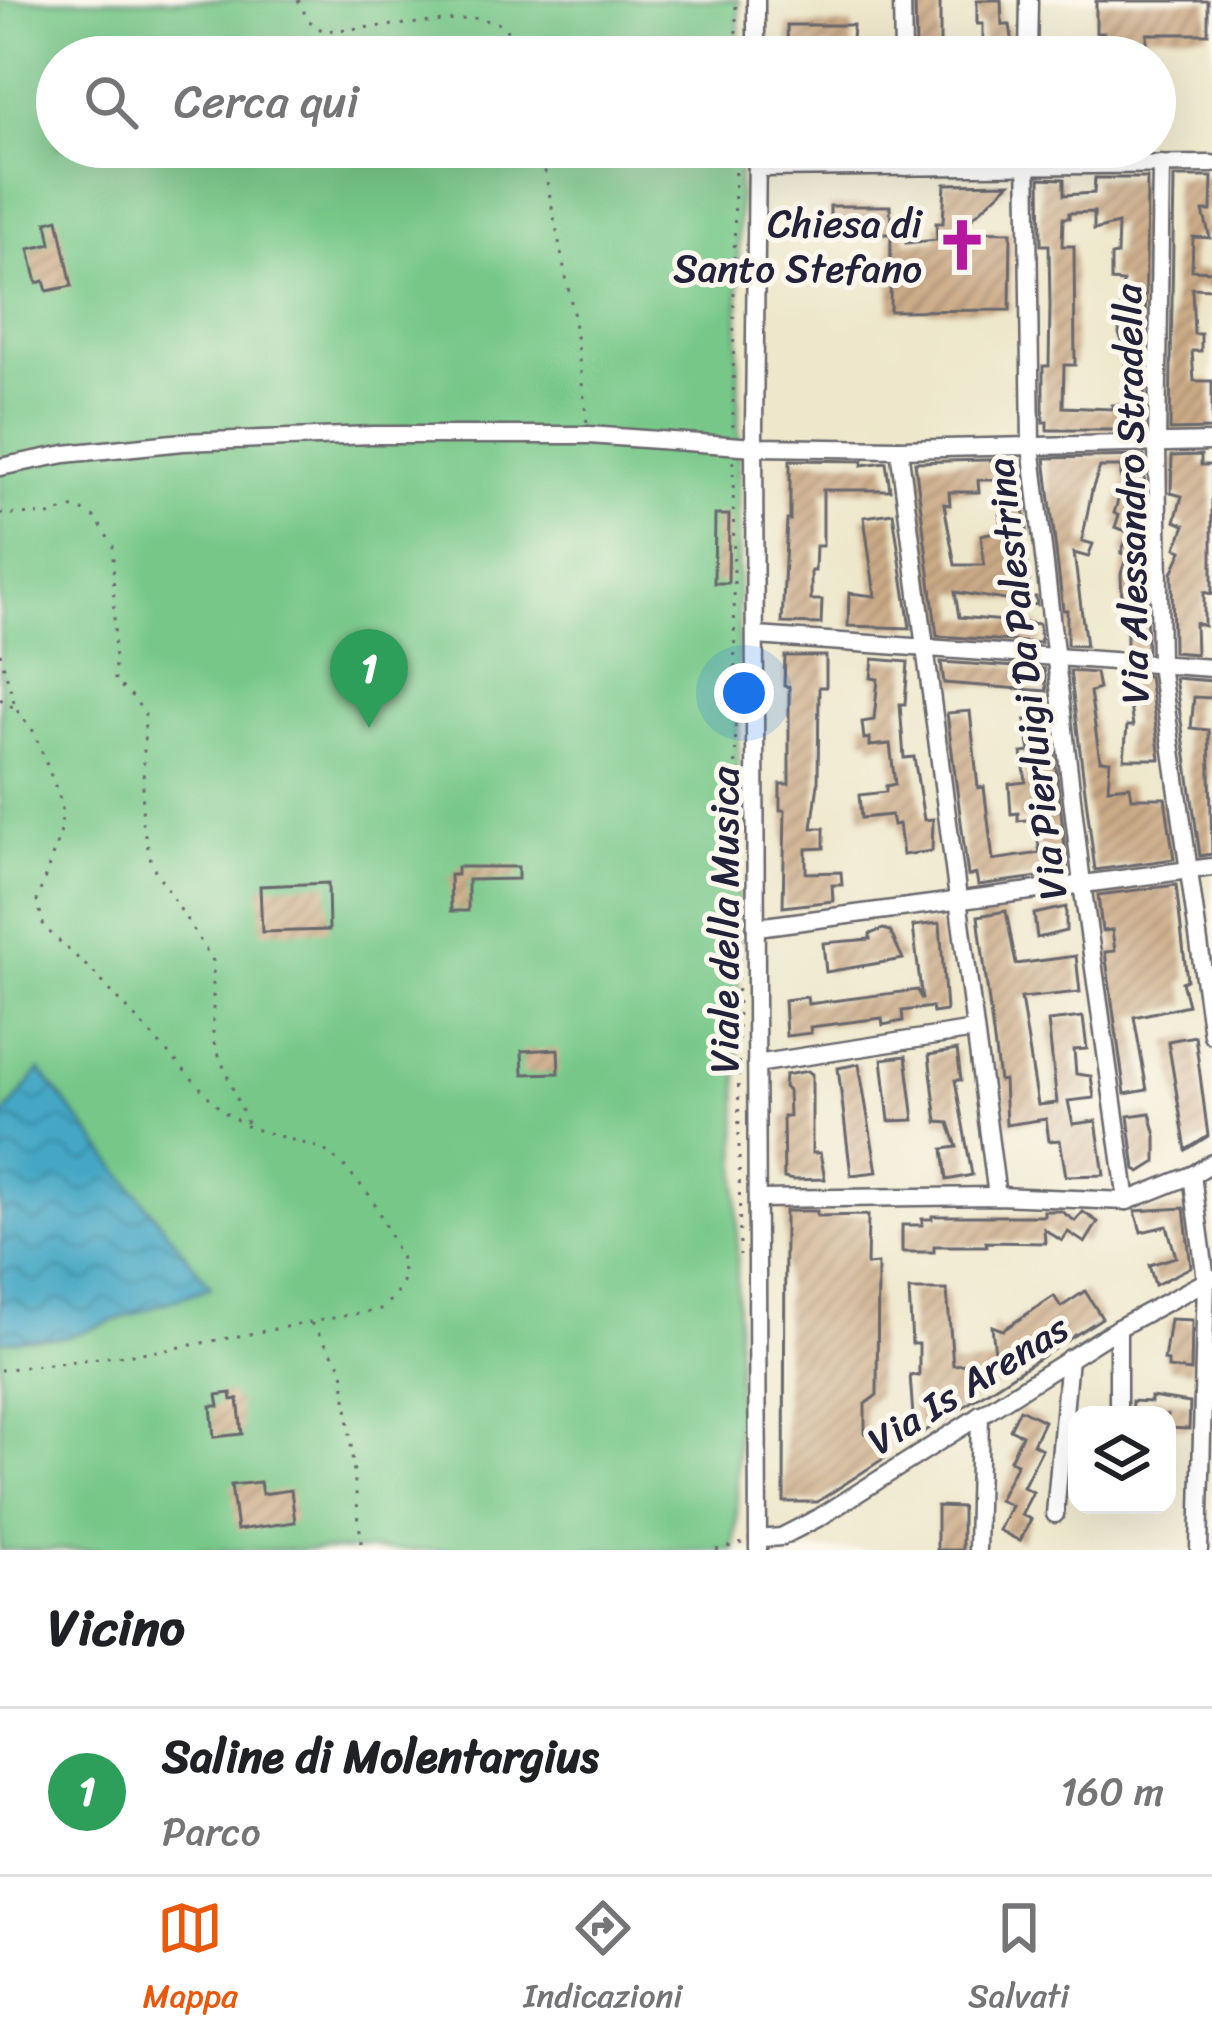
<!DOCTYPE html>
<html lang="it">
<style>
body{margin:0;font-family:Sriracha,sans-serif;background:#f2f2f2;color:#202124}
.controls{position:absolute;right:36px;bottom:36px;display:grid;overflow:hidden;border-radius:24px;box-shadow:0 12px 48px #0002}
.controls button{width:108px;height:108px;display:grid;place-items:center;padding:0;border:0;border-bottom:3px solid #e0e0e0;background:#fff;color:#202124;font:60px sans-serif}
.you{position:absolute;left:744px;top:693px;width:42px;height:42px;margin:-30px;border:9px solid #fff;border-radius:50%;background:#1a73e8;box-shadow:0 0 0 18px #1a73e833}
.badge{display:grid;place-items:center;width:78px;height:78px;border-radius:50%;background:#ea580c;color:#fff;font-size:39px;font-weight:700}
.pin{position:absolute;translate:-50% -99px;filter:drop-shadow(0 3px 6px #0008)}
.pin::after{content:'';position:absolute;top:63px;width:42px;height:36px;background:inherit;clip-path:polygon(0 0,100% 0,50% 100%)}
.list{margin:0;padding:0;list-style:none}
h2{display:flex;justify-content:space-between;align-items:center;height:156px;margin:0;padding:0 48px;font-size:51px}
h2 small{font-size:39px;font-weight:400;color:#757577}
.list li{display:grid;grid-template-columns:78px 1fr auto;gap:36px;align-items:center;box-sizing:border-box;height:168px;padding:0 48px;border-top:3px solid #e0e0e0}
.list b{display:block;font-size:45px;white-space:nowrap}
.list p{margin:0;font-size:39px;white-space:nowrap;color:#757577}
.list em{font-size:39px;font-style:normal;color:#757577}
.icon{flex:none;width:66px;height:66px;fill:none;stroke:currentColor;stroke-width:2;stroke-linecap:round;stroke-linejoin:round}
.map{position:relative;flex:none;width:1212px;height:1550px;overflow:hidden}
.search{position:absolute;background:#fff;box-shadow:0 12px 48px #0002;left:36px;right:36px;top:36px;height:132px;display:flex;align-items:center;gap:30px;box-sizing:border-box;padding:0 42px;border-radius:66px;color:#757577;font-size:45px}
.sheet{height:324px;background:#fff}
nav{display:flex;justify-content:space-around;align-items:center;box-sizing:border-box;height:168px;border-top:3px solid #e0e0e0;background:#fff;font-size:33px;color:#757577}
nav a{display:grid;justify-items:center;gap:6px}
nav .on{color:#ea580c}
.map>svg:first-child{display:block}
.green{fill:#76c788;stroke:#4c7462;stroke-width:3}
.water{fill:url(#water-waves);stroke:#336480;stroke-width:3}
.building{fill:url(#building-hatch);fill-rule:evenodd}
.lines{fill:none;stroke-linecap:round;stroke-linejoin:round}
.minor-casing{stroke:#69676d;stroke-width:21}
.path{stroke:#69676d;stroke-width:3;stroke-dasharray:3 9;stroke-linecap:butt}
.minor{stroke:#fff;stroke-width:16}
.labels{text-anchor:middle;dominant-baseline:central;stroke-width:10;stroke-linejoin:round;paint-order:stroke}
.poi-label{font-size:39px;fill:#22223b;stroke:#fbf7ec;text-anchor:end}
.street-label{font-size:39px;fill:#22223b;stroke:#fbf7ec}
</style>
<div class="map">
<svg width="1212" height="1550" viewBox="0 0 1212 1550">
<defs>
<pattern id="water-waves" width="16" height="10" patternUnits="userSpaceOnUse" patternTransform="scale(3)"><rect width="16" height="10" fill="#44a7c4"/><path d="M0 5q4-4 8 0t8 0" fill="none" stroke="#3888a0"/></pattern>
<pattern id="building-hatch" width="6" height="6" patternUnits="userSpaceOnUse" patternTransform="scale(3)"><rect width="6" height="6" fill="#ccab87"/><path d="M-1 1l2-2M0 6l6-6M5 7l2-2" fill="none" stroke="#a58b70"/></pattern>
</defs>
<rect width="100%" height="100%" fill="#fbf7ec"/>
<filter id="ink" filterUnits="userSpaceOnUse"><feTurbulence type="fractalNoise" baseFrequency=".00833" numOctaves="2"/><feDisplacementMap in="SourceGraphic" scale="24" xChannelSelector="R" yChannelSelector="G"/><feConvolveMatrix kernelMatrix="1 2 1 2 8 2 1 2 1" color-interpolation-filters="sRGB"/></filter>
<filter id="wash" filterUnits="userSpaceOnUse"><feTurbulence type="fractalNoise" baseFrequency=".004" numOctaves="4" result="noise"/><feDisplacementMap in="SourceGraphic" scale="48" xChannelSelector="R" yChannelSelector="G"/><feGaussianBlur stdDeviation="2.7" result="paint"/><feColorMatrix in="noise" values="0 0 0 0 0 0 0 0 0 0 0 0 0 0 0 0 0 1.4 0 .05"/><feComposite in="paint" operator="in"/></filter>
<g filter="url(#wash)">
<rect width="100%" height="100%" fill="#eee7cb"/>
<polygon class="green" points="0,0 739,0 739,57 57,57 57,147 739,147 737,1520 734,1550 0,1550"/>
<polygon class="water" points="40,1070 211,1287 67,1337 0,1341 0,1120"/>
<g id="blocks">
<g class="building">
<polygon points="915,0 940,0 940,57 916,57"/>
<polygon points="977,0 1001,0 1002,25 1010,25 1015,57 983,57 983,24 977,24"/>
<polygon points="1096,1 1208,1 1208,34 1147,34 1147,57 1103,57 1104,33 1096,33"/>
<polygon points="787,25 853,25 851,57 788,57"/>
<polygon points="1174,177 1212,177 1211,211 1203,211 1210,238 1193,237 1192,270 1212,271 1212,289 1192,288 1194,334 1201,334 1201,351 1192,351 1194,381 1212,381 1212,429 1170,430"/>
<path d="M 1040,178 L 1064,179 L 1064,195 L 1094,193 L 1095,178 L 1147,178 L 1144,430 L 1047,430 L 1047,422 L 1043,422 L 1043,366 L 1049,366 L 1050,305 L 1049,245 L 1041,245 ZM 1094,212 L 1094,230 L 1118,224 L 1117,255 L 1111,256 L 1111,281 L 1123,282 L 1119,334 L 1125,348 L 1125,405 L 1112,405 L 1112,409 L 1063,407 L 1064,365 L 1075,365 L 1074,246 L 1062,246 L 1063,218 L 1069,218 L 1069,213 Z"/>
<polygon points="1010,183 958,231 1011,232 1010,310 890,311 891,234 906,233 906,243 937,240 936,223 943,223 945,184"/>
<polygon points="830,206 890,206 891,234 830,234"/>
<polygon points="58,219 72,286 47,291 44,281 37,283 29,249 51,244 47,222"/>
<polygon points="1201,455 1201,465 1212,465 1212,594 1204,592 1204,626 1195,623 1196,654 1173,652 1172,573 1182,551 1176,548 1185,525 1175,521 1182,496 1171,493 1172,456"/>
<polygon points="1144,456 1147,651 1127,649 1127,609 1122,601 1121,574 1127,555 1121,553 1129,532 1115,527 1119,516 1114,513 1125,478 1121,478 1121,467 1100,467 1092,490 1082,541 1093,544 1088,557 1074,553 1086,646 1067,645 1067,610 1063,610 1045,458"/>
<path d="M 1017,459 L 1028,536 L 1023,537 L 1029,579 L 1027,597 L 1036,597 L 1037,605 L 955,592 L 959,617 L 1039,624 L 1041,643 L 937,636 L 915,462 ZM 978,480 L 1002,480 L 1002,503 L 999,503 L 1002,530 L 981,535 L 984,565 L 955,565 L 944,504 L 950,505 L 949,492 L 979,492 Z"/>
<polygon points="790,460 863,461 862,465 886,462 890,490 823,490 823,546 816,546 815,571 811,571 811,600 822,600 821,624 782,623 787,520 790,520"/>
<polygon points="893,513 910,628 848,626 849,593 875,596 864,517"/>
<polygon points="715,515 729,515 728,583 714,583"/>
<polygon points="785,656 826,656 826,687 819,687 818,784 812,828 824,828 824,848 806,849 806,873 841,872 842,885 832,885 833,901 783,907 785,810 780,810 780,784 789,784 789,687 784,686"/>
<polygon points="873,659 908,662 905,704 900,704 904,758 914,757 924,820 933,819 932,851 903,855 899,824 893,825 891,815 861,818 859,795 886,792 886,786 895,784 890,744 870,746 870,738 864,739 862,722 874,720 878,679 871,678"/>
<polygon points="941,662 1044,669 1047,691 944,683"/>
<polygon points="1070,671 1096,673 1099,689 1090,692 1100,760 1110,761 1108,788 1130,786 1132,798 1165,798 1174,859 1095,870"/>
<polygon points="1117,674 1149,676 1160,759 1124,759 1127,726 1133,726 1129,699 1123,700 1122,689 1115,688"/>
<polygon points="1175,678 1212,681 1212,698 1194,697 1191,728 1209,730 1212,854 1200,856"/>
<polygon points="970,711 978,788 984,787 993,860 1040,853 1034,819 1018,821 1018,813 1011,814 1009,784 1026,782 1022,753 1030,752 1025,720 1050,716 1068,873 978,885 976,874 968,876 947,713"/>
<polygon points="457,867 518,867 518,879 468,880 468,911 451,911 450,875 457,875"/>
<polygon points="328,883 329,930 262,932 260,886"/>
<polygon points="1176,885 1187,980 1182,982 1188,1005 1134,1017 1147,1090 1125,1094 1105,952 1115,951 1112,930 1102,931 1098,895"/>
<polygon points="1066,907 1066,931 1037,938 1034,914"/>
<polygon points="1006,911 1016,964 1076,956 1080,992 1021,998 1038,1105 1057,1103 1048,1021 1083,1017 1087,1049 1074,1050 1076,1074 1091,1076 1094,1098 1068,1101 1073,1124 1096,1121 1104,1175 1066,1176 1060,1140 1049,1141 1046,1119 1006,1125 1004,1080 999,1081 978,916"/>
<polygon points="940,923 946,1011 933,1013 932,1007 902,1011 903,1021 883,1025 882,1018 810,1027 811,1033 786,1036 784,1000 807,997 808,1004 917,990 922,1000 913,926"/>
<polygon points="883,929 890,931 903,959 826,972 823,943 870,939 870,934"/>
<polygon points="1195,1036 1208,1136 1186,1150 1168,1041"/>
<polygon points="558,1049 559,1073 523,1074 522,1051"/>
<polygon points="957,1050 961,1080 955,1080 972,1175 947,1180 943,1149 957,1147 949,1123 937,1122 929,1055"/>
<polygon points="906,1056 914,1120 889,1121 882,1059"/>
<polygon points="859,1064 877,1172 851,1175 838,1068"/>
<polygon points="808,1071 812,1074 812,1153 820,1153 825,1179 793,1180 784,1178 783,1116 789,1116 788,1091 784,1087 785,1075"/>
<polygon points="1150,1113 1156,1136 1156,1162 1140,1172 1135,1169 1128,1116"/>
<polygon points="1184,1208 1191,1267 1155,1285 1149,1265 1176,1257 1167,1226 1141,1232 1135,1211"/>
<polygon points="785,1211 817,1211 817,1216 868,1215 867,1265 878,1264 877,1395 865,1404 865,1433 887,1434 886,1457 817,1502 784,1502"/>
<polygon points="1044,1211 1061,1211 1075,1221 1083,1212 1098,1222 1085,1243 1068,1232 1062,1241 1044,1229 1045,1243 986,1242 987,1246 934,1246 934,1252 902,1252 902,1225 922,1225 922,1219 932,1219 932,1216 1044,1216"/>
<polygon points="909,1290 947,1290 953,1365 996,1362 992,1326 1003,1330 1054,1296 1061,1307 1085,1291 1102,1318 924,1432 913,1416 910,1375 919,1376 919,1344 912,1344"/>
<polygon points="1170,1319 1192,1320 1191,1371 1168,1368 1168,1361 1164,1360"/>
<polygon points="231,1393 232,1400 238,1399 242,1434 214,1437 211,1406 219,1406 217,1395"/>
<polygon points="1151,1397 1190,1403 1189,1429 1167,1428 1167,1415 1131,1415 1132,1401 1151,1402"/>
<polygon points="1020,1409 1044,1421 1033,1444 1042,1449 1023,1487 1033,1492 1021,1515 1031,1519 1020,1541 999,1530 1011,1506 999,1500 1017,1463 1010,1460 1022,1435 1010,1429"/>
<polygon points="260,1482 262,1494 291,1490 295,1522 237,1530 231,1485"/>
<polygon points="937,1506 962,1507 962,1550 937,1550"/>
</g>
</g>
</g>
<g filter="url(#ink)">
<use href="#blocks" fill-opacity="0" stroke="#69676d" stroke-width="3"/>
<g class="lines">
<g class="minor-casing">
<g id="minor">
<polyline points="756,0 756,57"/>
<polyline points="902,0 903,57"/>
<polyline points="1028,57 1029,0"/>
<polyline points="757,147 754,429 758,1550"/>
<polyline points="906,147 906,167"/>
<polyline points="1027,147 1031,445 1082,884 1127,1201"/>
<polyline points="1161,164 1157,443 1160,665 1212,1035"/>
<polyline points="758,168 1212,164"/>
<polyline points="899,449 997,1196"/>
<polyline points="0,467 65,454 183,442 373,435 589,435 755,447 899,449 1212,442"/>
<polyline points="757,636 1212,668"/>
<polyline points="757,927 1212,867"/>
<polyline points="756,1064 974,1030"/>
<polyline points="1192,1175 1206,1280 1199,1550"/>
<polyline points="758,1199 997,1196 1127,1201 1192,1175 1212,1163"/>
<polyline points="1118,1415 1118,1328"/>
<polyline points="1055,1514 1069,1358"/>
<polyline points="758,1539 781,1537 820,1517 1118,1328 1212,1278"/>
<polyline points="977,1550 980,1414"/>
</g>
</g>
<g class="path">
<polyline points="298,0 308,20 323,31 478,18 504,25 519,57"/>
<polyline points="736,57 736,0"/>
<polyline points="540,147 573,312 587,422"/>
<polyline points="733,427 735,147"/>
<polyline points="733,461 740,1255"/>
<polyline points="0,514 49,515 75,507 96,518 113,546 115,681 134,698 145,715 142,822 152,865 213,961 213,1041 247,1123"/>
<polyline points="0,653 16,709 34,732 62,804 61,831 37,900 44,927 93,972 221,1110 248,1127 323,1149 345,1167 372,1198 403,1263 402,1282 394,1297 380,1309 165,1350 0,1370"/>
<polyline points="0,699 14,708"/>
<polyline points="311,1323 343,1369 362,1550"/>
<polyline points="716,1550 743,1543"/>
</g>
<use href="#minor" class="minor"/>
</g>
</g>
<defs>
<g id="church-bare" transform="scale(4.14)"><path d="M-1.2-6h2.4v3.5h3.3v2.4h-3.3V6h-2.4V-.1h-3.3v-2.4h3.3Z" fill="#b5179e" stroke="#fbf7ec" stroke-width="2.5" paint-order="stroke"/></g>
</defs>
<g fill-rule="evenodd">
<use href="#church-bare" x="962" y="245"/>
</g>
<g class="labels">
<g class="poi-label">
<text x="922" y="223">Chiesa di<tspan x="922" dy="45">Santo Stefano</tspan></text>
</g>
<g class="street-label">
<text transform="translate(1131 494) rotate(-91)">Via Alessandro Stradella</text>
<text transform="translate(1026 679) rotate(-97)">Via Pierluigi Da Palestrina</text>
<text transform="translate(724 920) rotate(-90)">Viale della Musica</text>
<text transform="translate(968 1384) rotate(-32)">Via Is Arenas</text>
</g>
</g>
</svg>
<div class="controls">
<button><svg class="icon" aria-label="layers" viewBox="0 0 24 24"><path d="M12 4l9 5-9 5-9-5zM3 14l9 5 9-5"/></svg></button>
</div>
<div class="you"></div>
<div class="pin badge" style="left:369px;top:728px;background:#2e9e5b">1</div>
<div class="search"><svg class="icon" aria-label="search" viewBox="0 0 24 24"><circle cx="10" cy="10" r="6"/><path d="M15 15l6 6"/></svg>Cerca qui</div>
</div>
<section class="sheet">
<h2>Vicino<small></small></h2>
<ul class="list">
<li><span class="badge" style="background:#2e9e5b">1</span><div><b>Saline di Molentargius</b><p>Parco</p></div><em>160 m</em></li>
</ul>
</section>
<nav>
<a class="on"><svg class="icon" aria-label="map" viewBox="0 0 24 24"><path d="M3 6l6-2 6 2 6-2v14l-6 2-6-2-6 2zM9 4v14M15 6v14"/></svg>Mappa</a>
<a><svg class="icon" aria-label="directions" viewBox="0 0 24 24"><path d="M12 3l9 9-9 9-9-9zM9 14v-3h6M13 9l2 2-2 2"/></svg>Indicazioni</a>
<a><svg class="icon" aria-label="saved" viewBox="0 0 24 24"><path d="M7 4h10v16l-5-4-5 4z"/></svg>Salvati</a>
</nav>
